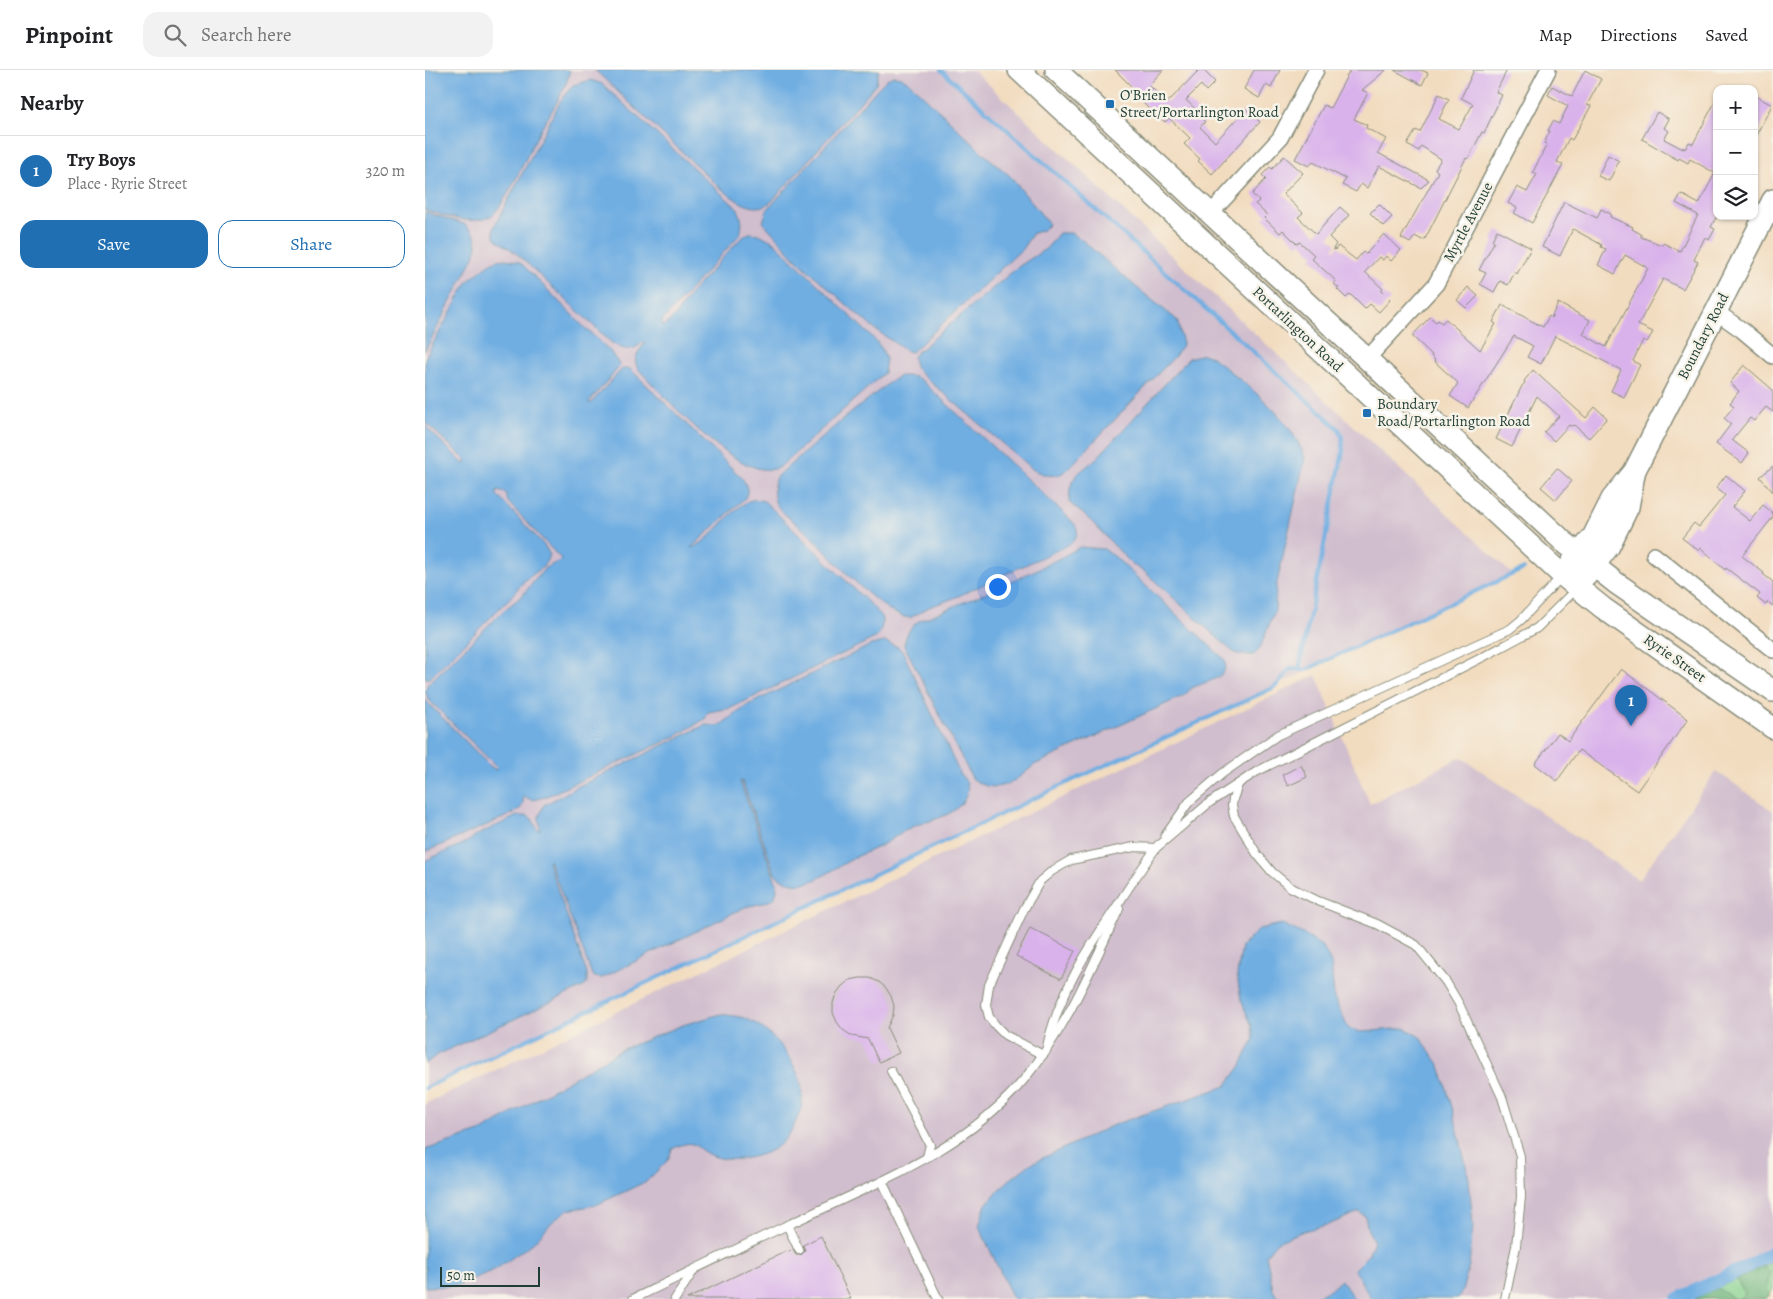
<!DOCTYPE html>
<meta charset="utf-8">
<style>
body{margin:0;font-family:Alegreya,serif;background:#f2f2f2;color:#202124}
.controls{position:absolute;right:15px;top:15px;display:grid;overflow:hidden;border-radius:10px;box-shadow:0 1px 4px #0004}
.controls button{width:45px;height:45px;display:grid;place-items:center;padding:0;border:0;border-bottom:1px solid #e0e0e0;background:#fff;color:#202124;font:25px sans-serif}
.scale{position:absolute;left:15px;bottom:12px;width:100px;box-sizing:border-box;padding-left:5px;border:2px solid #1f3d34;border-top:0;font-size:14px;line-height:18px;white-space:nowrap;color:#1f3d34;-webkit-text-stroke:4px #f7f3e8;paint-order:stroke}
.you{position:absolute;left:572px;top:516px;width:18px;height:18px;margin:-12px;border:4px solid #fff;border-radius:50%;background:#1a73e8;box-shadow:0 0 0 8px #1a73e833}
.badge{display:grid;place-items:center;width:32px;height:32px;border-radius:50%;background:#1f6fb2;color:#fff;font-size:16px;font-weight:700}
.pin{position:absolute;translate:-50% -41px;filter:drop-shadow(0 1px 2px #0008)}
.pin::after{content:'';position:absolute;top:26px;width:18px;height:15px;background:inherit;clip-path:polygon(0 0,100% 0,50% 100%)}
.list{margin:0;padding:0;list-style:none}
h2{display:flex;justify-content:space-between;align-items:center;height:65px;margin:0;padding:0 20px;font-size:21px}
h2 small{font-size:16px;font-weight:400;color:#757577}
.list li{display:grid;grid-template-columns:32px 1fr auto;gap:15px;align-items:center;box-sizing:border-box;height:70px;padding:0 20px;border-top:1px solid #e0e0e0}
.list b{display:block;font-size:19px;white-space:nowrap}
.list p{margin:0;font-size:16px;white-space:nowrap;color:#757577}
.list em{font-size:16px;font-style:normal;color:#757577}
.actions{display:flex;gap:10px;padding:15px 20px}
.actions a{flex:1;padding:11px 0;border:1px solid #1f6fb2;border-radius:15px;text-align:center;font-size:18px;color:#1f6fb2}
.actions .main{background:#1f6fb2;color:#fff}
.icon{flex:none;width:28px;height:28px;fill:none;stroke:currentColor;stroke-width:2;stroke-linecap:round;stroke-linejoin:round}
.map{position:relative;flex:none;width:1348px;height:1229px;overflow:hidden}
header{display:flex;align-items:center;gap:30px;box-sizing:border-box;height:70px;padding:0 25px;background:#fff;border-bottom:1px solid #e0e0e0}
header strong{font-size:24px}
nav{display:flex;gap:28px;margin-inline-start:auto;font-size:18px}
.search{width:350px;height:45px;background:#f2f2f2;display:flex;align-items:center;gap:12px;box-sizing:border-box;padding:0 18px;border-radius:15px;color:#757577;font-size:19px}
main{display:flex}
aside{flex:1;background:#fff}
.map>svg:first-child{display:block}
.industrial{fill:#d0bdcd}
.green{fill:#86d28f;stroke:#528862}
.forest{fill:#6cb47a;stroke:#467857}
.water{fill:#6faee2;stroke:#47768b}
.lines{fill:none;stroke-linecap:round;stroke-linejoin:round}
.stream{stroke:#6faee2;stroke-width:4}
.canal{stroke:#6faee2;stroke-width:14}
.building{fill:#d9b2eb}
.lane-casing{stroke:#888c7a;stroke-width:10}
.street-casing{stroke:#888c7a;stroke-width:18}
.secondary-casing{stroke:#888c7a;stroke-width:24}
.lane{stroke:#fff;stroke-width:8}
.street{stroke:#fff;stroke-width:15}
.secondary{stroke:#fff;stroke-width:21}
.poi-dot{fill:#1f6fb2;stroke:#f7f3e8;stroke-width:2}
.labels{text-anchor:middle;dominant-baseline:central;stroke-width:5;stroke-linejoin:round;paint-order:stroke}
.poi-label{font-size:15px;fill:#1f3d34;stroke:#f7f3e8;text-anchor:start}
.street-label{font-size:15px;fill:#1f3d34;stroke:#f7f3e8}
</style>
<header>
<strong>Pinpoint</strong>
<div class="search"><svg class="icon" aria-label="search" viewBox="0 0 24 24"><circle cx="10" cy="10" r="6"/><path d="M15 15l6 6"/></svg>Search here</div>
<nav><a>Map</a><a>Directions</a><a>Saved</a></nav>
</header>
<main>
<aside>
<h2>Nearby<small></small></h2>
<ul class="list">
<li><span class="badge">1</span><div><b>Try Boys</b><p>Place · Ryrie Street</p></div><em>320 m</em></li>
</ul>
<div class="actions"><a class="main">Save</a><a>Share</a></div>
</aside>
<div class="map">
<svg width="1348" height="1229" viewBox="0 0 1348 1229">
<rect width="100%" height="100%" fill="#f7f3e8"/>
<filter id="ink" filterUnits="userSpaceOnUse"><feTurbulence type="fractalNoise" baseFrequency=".02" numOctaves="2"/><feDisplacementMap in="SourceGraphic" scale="10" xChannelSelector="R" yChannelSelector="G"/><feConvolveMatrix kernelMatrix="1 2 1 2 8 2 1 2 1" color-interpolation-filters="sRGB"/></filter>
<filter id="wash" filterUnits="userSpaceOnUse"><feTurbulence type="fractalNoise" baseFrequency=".0096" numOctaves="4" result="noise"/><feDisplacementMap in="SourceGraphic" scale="20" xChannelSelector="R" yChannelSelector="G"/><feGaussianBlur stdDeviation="1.12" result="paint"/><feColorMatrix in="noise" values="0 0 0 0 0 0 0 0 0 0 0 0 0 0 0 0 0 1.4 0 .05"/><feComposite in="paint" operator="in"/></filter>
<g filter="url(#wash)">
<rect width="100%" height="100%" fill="#f2dcbf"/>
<g class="industrial">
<polygon points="0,0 548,0 1087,504 0,1019"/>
<polygon points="891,605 945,734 1036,687 1214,810 1291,701 1348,741 1348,1192 1269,1229 0,1229 0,1034"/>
</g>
<polygon class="green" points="1348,1192 1348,1220 1341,1229 1269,1229"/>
<g class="forest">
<polygon points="1340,1196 1345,1201 1342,1217 1345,1224 1341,1229 1311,1229 1317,1227 1320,1223 1311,1210"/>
<polygon points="1292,1218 1310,1229 1269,1229"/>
</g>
<g class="water">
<path d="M 0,0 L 145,0 C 143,6 142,13 139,18 C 131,35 120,52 111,68 C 102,85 78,141 64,147 C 45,156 19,145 0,140 Z"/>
<path d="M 170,0 L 454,0 L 451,14 L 446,20 L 346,132 C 327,146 307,127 292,115 Z"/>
<polygon points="469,6 476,7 485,13 559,84 585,106 624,154 618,160 608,163 597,179 487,282 481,281 447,257 374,192 338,152 342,140 453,18 462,9"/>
<path d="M 166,10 L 177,14 L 313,139 C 317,149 318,154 315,164 L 237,251 L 237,254 L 239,256 L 251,245 L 265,224 L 314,170 L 324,163 L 334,164 L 349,172 L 450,270 L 457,279 L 461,289 L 459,303 L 355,397 C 316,416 239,325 213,299 C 207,289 214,281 220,273 L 218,272 C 207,282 199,281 187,273 L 91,183 L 72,170 L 69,166 L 69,157 L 136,30 L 148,15 Z"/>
<polygon points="0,142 39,154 47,161 51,168 52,176 49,187 28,227 0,281"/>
<path d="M 634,163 L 646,163 L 657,170 L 711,217 L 752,250 L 758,274 L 750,286 L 642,400 C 630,409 620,406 607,399 L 494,302 L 490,296 L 488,288 L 490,284 L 593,197 L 622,178 Z"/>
<path d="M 81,189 L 95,192 L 157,255 L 185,281 L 195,296 L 163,333 L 166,333 L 197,299 L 205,299 L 317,408 C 322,416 324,420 320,428 L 266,478 C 285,474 306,436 327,430 C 331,429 335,430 339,431 L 455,544 C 459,552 457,560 452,567 L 306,638 L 283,642 L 280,649 L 251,666 L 120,727 L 108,730 L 98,727 C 99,738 96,738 87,744 L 0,782 L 0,630 L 65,696 L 71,700 L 72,697 L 4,630 L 0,621 L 3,614 L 77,542 L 97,526 L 120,498 L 137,490 L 83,432 L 81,423 L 72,421 L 72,425 L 119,475 L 125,485 L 118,497 L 99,511 L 83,530 L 5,608 L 0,608 L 0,356 L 38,393 L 41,393 L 42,391 L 0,352 L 0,288 L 43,211 L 63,195 L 72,190 Z"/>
<path d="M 778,284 L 787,287 C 821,315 865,345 880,388 L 851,517 L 850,540 L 835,578 L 829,585 L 814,585 L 807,581 L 720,502 L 708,495 L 665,450 L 644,432 L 645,419 L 651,405 L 672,388 L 764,288 Z"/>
<path d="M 475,306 L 486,306 L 495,309 L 647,451 C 656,461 653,467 643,475 L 529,528 L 504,537 L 485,548 C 458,547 405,485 385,465 C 375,456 361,447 353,437 C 347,429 348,415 351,407 L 416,351 L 466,311 Z"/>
<path d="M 655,477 L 679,479 L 689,486 L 800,590 C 804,610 780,611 767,618 C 764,620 761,624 758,626 L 609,695 C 590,712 570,727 547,708 L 479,575 C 481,564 485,557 494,551 C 548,528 604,506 655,477 Z"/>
<path d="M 460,572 L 473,577 L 478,582 L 535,704 C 545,714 545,723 536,734 C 525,748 500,751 484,758 C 474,763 465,771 455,776 C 443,782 431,786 420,793 C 407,800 393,811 379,813 C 367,815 359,811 350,804 L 317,711 L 315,711 L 351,812 L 352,820 L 349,829 L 338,833 L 320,837 L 177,908 L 170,907 L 167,905 L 124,790 L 123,792 L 162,904 L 162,914 L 158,917 L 12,985 L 0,994 L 0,791 L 46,770 L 48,767 L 92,746 L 103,746 L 107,749 L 113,760 L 115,760 L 114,747 L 119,735 L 154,716 L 280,655 L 294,656 L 323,635 L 446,575 Z"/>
<polygon points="857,854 878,864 898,877 906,893 909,928 923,958 935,962 980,958 995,967 1015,996 1029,1044 1044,1109 1048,1156 1044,1195 1037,1221 1032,1229 946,1229 929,1199 944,1184 949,1171 943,1160 940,1146 934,1142 905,1154 878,1161 852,1172 841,1185 848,1220 853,1229 588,1229 554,1156 561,1134 582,1112 605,1094 691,1054 801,1016 815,997 829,969 827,956 816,930 812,905 817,876 834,859"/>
<path d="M 296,944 C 306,946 317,946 326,951 C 351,964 380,1001 377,1030 C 377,1038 373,1048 369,1055 C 364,1065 357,1075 347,1080 C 330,1088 307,1093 288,1086 C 268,1079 273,1066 247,1079 L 243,1090 L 222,1111 L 171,1135 L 142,1140 L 128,1151 L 108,1173 L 71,1199 L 32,1216 L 0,1217 L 0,1080 L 55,1062 L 198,979 L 258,955 Z"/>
<polygon points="916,1210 929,1229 886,1229 905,1220"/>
</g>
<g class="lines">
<g class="stream">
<polyline points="516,0 914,359 917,367 918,381 874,599"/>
<polyline points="0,1018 631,718 848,618 854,613 865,599 880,600 887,597 1099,499"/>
</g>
<polyline class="canal" points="1253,1229 1322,1197 1348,1182"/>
</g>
<g id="blocks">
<g class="building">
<polygon points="690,0 738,0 724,15 742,33 774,0 778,0 790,12 781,21 776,15 761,30 780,48 778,50 780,52 775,57 790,72 821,39 835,52 787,104 773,91 775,89 759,74 765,68 744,48 740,52 722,37 707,21 709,19"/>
<polygon points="829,0 855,0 846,18 841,15 834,28 819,19"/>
<polygon points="925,0 961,0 937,20 943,23 929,49 942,55 941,58 961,69 953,83 1004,110 996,118 954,96 942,118 936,114 931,122 917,115 921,109 888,92 884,96 870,89 899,35 905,38"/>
<polygon points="969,0 996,0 1003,3 997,15"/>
<polygon points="1049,0 1082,0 1071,22 1077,25 1059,63 1057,62 1043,89 1041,88 1000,169 997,170 990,166 985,173 976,168 1013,102 1010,99 1016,89 996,76 994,81 982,75 991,60 995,62 1014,24 1024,29 1014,49 1034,59 1048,34 1036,28"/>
<polygon points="1160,0 1176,9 1162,35 1166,36 1147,70 1144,68 1132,92 1138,95 1107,153 1089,143 1092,138 1083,133 1092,117 1102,122 1112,104 1108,102 1122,74 1119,73 1125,61 1123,61 1128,51 1134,54 1143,36 1123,25 1127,16 1147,26"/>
<polygon points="1329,25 1347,35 1329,69"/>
<polygon points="1292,28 1292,146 1286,157 1290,159 1284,170 1280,167 1269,190 1273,192 1258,219 1238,209 1213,255 1228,262 1222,272 1218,270 1208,291 1215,295 1199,327 1186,321 1196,300 1130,266 1116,294 1102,287 1108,276 1089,266 1043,338 1025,326 1033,313 1009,291 1010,290 1006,286 1007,285 987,266 1005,247 1011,252 1013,250 1017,253 1021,249 1055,280 1071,254 1068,252 1077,235 1118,257 1124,246 1126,248 1133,233 1165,250 1158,264 1181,277 1223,198 1200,185 1190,204 1173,195 1181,179 1176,177 1177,175 1148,159 1135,186 1117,177 1139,132 1172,148 1176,139 1186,144 1185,147 1208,157 1207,159 1216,164 1216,167 1237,175 1238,173 1255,181 1273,145 1251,133 1256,124 1274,134 1290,103 1265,89 1263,93 1254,88 1253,90 1217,69 1232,42 1244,49 1239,58 1244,61 1239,69 1258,79 1258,77 1260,79 1264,72 1268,74"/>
<polygon points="1183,85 1194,91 1184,111 1173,106"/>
<polygon points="859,86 878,103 858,124 878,143 873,147 891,164 915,137 924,145 904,167 911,174 908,179 910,180 913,176 931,190 938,182 941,184 959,164 976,180 966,191 961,186 958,190 954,187 940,202 958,219 956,221 965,230 954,242 945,234 940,239 925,224 921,228 912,219 914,218 909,214 911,211 886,188 889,185 875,172 872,174 858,160 855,163 839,148 842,145 830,134 834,131 827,124 841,109 837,105 845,97 847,99"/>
<polygon points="954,134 967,147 958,156 945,143"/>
<polygon points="1072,160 1106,178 1092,204 1090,202 1083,215 1075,211 1069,222 1055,214 1061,203 1054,200 1069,172 1067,170"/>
<polygon points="1043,217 1053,226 1041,238 1032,230"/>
<polygon points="1319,295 1348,320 1348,342 1341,337 1329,351 1325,348 1307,370 1324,383 1317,393 1291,374 1306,354 1299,348 1309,336 1305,333 1314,321 1305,313"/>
<polygon points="1108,300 1161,348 1170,337 1182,348 1164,368 1149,355 1146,356 1144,355 1129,371 1119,362 1134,346 1112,326 1087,377 1071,369 1097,316 1100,313 1099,311"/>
<polygon points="1348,396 1348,422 1335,407"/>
<polygon points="1132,398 1147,411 1131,430 1116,417"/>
<polygon points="1301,405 1320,421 1307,437 1325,451 1338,435 1348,443 1348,447 1317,486 1339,503 1338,504 1348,512 1348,536 1343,532 1341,535 1332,528 1335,524 1301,498 1300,500 1276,478 1274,481 1257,468 1269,453 1274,457 1300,425 1291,418"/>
<polygon points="1196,599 1263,649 1212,721 1154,680 1132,711 1110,694 1133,663 1143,671"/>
<polygon points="876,695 882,707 863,716 857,705"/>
<polygon points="605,858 650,881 636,909 591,886"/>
<polygon points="435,908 445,908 454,912 461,918 466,926 469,936 468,945 462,958 474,983 454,992 443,969 427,966 418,960 412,952 408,943 408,933 411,924 417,916 425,910"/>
<polygon points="396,1166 426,1229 262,1229 362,1181 363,1182 368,1180 371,1185 376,1185 380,1181 378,1175"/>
</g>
</g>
</g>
<g filter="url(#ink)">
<use href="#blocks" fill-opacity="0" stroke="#888c7a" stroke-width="1"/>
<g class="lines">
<g class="lane-casing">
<g id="lane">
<polyline points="813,715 808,729 807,735 809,746 832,784 847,802 865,817 893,831 952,854 991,875 1021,912 1034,934 1077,1027 1095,1086 1096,1127 1091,1176 1080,1229"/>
<polyline points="740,766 764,732 798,703 853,665 1085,559 1096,550 1136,507"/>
<path d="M 621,981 C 632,927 662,880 692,836 C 705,815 719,795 733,775"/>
<polyline points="618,985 580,965 571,956 564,947 561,935 564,915 599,839 615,811 627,801 646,790 709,777 731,778 784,733 831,702 1058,587 1112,558 1151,519"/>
<polyline points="466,1001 505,1075 502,1087"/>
<polyline points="457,1111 513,1229"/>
<polyline points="362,1155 374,1180"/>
<path d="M 208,1229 C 260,1204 312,1178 365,1154 C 448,1114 541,1081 601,1007 C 642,957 667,897 694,839"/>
<polyline points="250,1229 269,1200"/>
</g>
</g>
<g class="street-casing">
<g id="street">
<polyline points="786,143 855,68 891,0"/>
<polyline points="1290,241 1317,260 1348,286"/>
<polyline points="942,289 1011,214 1123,0"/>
<polyline points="1229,485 1348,580"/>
</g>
</g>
<g class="secondary-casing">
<g id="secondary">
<polyline points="594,0 1137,505 1178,538 1348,658"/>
<polyline points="631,0 1139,472 1191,513 1348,621"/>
<polyline points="1146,494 1168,467 1187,429 1209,402 1348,130"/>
<polyline points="1161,506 1184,476 1203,437 1209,404"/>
</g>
</g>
<use href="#lane" class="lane"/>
<use href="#street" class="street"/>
<use href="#secondary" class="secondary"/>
</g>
</g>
<g class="poi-dot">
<rect x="680" y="29" width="10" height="10" rx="2.5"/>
<rect x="937" y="338" width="10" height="10" rx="2.5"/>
</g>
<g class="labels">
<g class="poi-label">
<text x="695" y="25">O'Brien<tspan x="695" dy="17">Street/Portarlington Road</tspan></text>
<text x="952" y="334">Boundary<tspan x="952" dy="17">Road/Portarlington Road</tspan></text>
</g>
<g class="street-label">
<text transform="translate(1043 152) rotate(-62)">Myrtle Avenue</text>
<text transform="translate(873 259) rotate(43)">Portarlington Road</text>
<text transform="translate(1278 266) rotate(-63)">Boundary Road</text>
<text transform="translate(1250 588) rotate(35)">Ryrie Street</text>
</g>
</g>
</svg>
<div class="controls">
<button>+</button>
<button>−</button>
<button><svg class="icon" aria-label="layers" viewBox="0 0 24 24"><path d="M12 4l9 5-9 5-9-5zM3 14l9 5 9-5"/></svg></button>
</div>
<div class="scale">50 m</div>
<div class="you"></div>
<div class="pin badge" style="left:1206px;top:656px">1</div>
</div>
</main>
